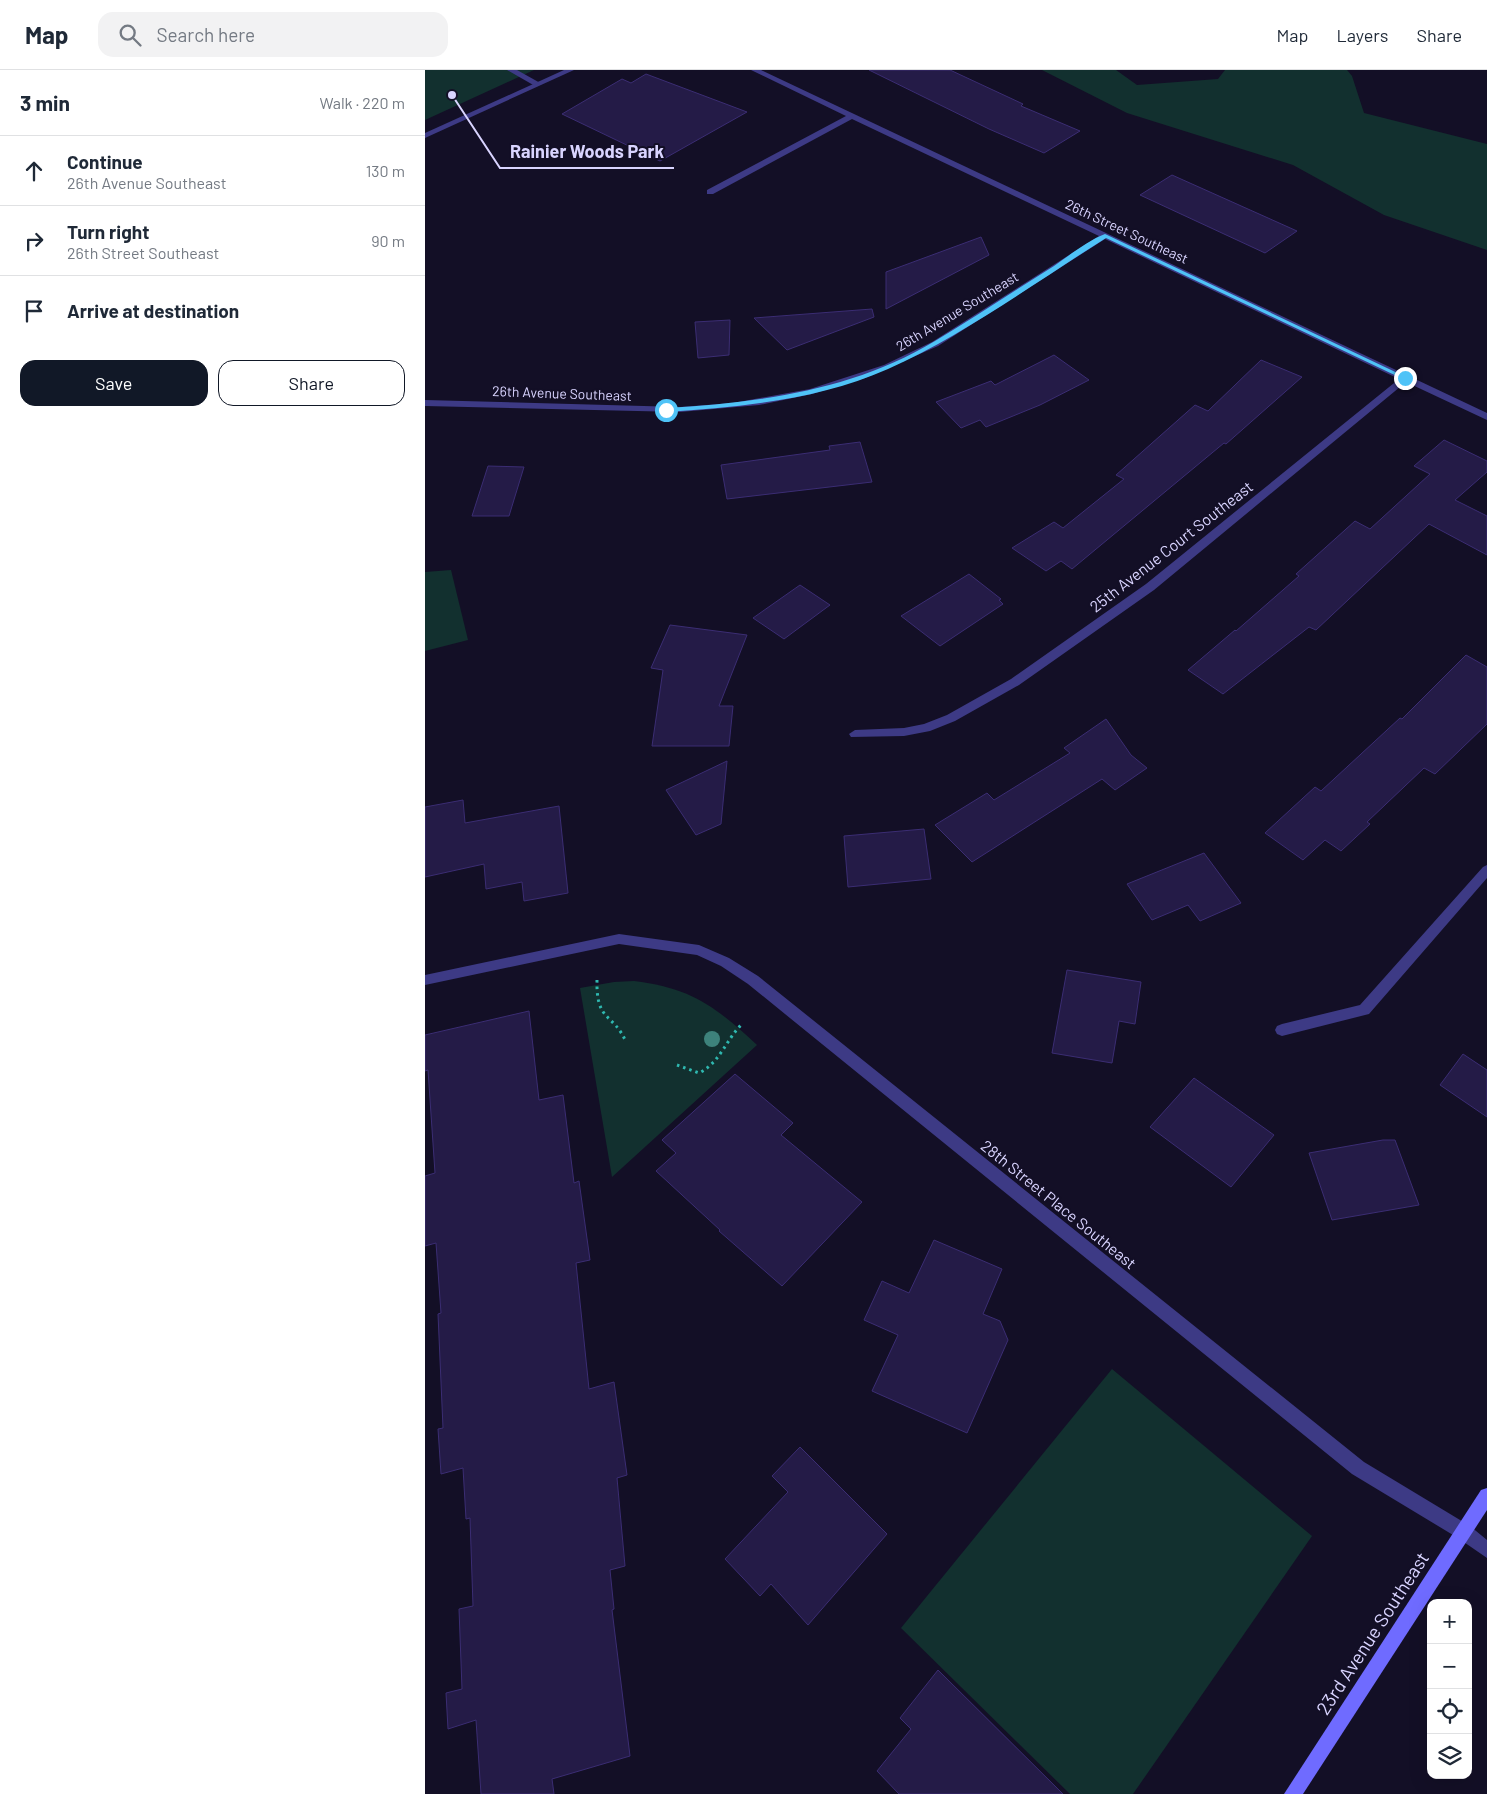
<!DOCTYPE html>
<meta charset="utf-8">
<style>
body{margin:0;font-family:Barlow,sans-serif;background:#f2f2f3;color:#1f2937}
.controls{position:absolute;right:15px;bottom:15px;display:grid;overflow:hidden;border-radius:10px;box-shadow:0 5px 20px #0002}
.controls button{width:45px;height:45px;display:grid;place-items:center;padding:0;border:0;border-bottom:1px solid #e0e1e3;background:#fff;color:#1f2937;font:25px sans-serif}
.stop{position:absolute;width:15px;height:15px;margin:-11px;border:4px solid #4fc3f7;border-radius:50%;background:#fff}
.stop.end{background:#4fc3f7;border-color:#fff;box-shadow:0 1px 5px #0008}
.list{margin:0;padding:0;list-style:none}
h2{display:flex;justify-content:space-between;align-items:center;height:65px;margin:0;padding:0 20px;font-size:21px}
h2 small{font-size:16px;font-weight:400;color:#747a83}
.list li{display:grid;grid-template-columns:32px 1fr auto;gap:15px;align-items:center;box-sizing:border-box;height:70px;padding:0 20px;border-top:1px solid #e0e1e3}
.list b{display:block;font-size:19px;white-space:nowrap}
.list p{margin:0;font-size:16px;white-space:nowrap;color:#747a83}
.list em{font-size:16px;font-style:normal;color:#747a83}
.actions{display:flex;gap:10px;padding:15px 20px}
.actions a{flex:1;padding:11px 0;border:1px solid #111827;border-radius:15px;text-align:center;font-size:18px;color:#111827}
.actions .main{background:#111827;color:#fff}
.icon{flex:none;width:28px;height:28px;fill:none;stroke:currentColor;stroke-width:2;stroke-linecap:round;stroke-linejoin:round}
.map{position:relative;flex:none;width:1062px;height:1724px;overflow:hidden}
header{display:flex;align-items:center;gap:30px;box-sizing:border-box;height:70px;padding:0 25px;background:#fff;border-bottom:1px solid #e0e1e3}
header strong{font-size:24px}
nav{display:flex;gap:28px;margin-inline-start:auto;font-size:18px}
.search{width:350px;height:45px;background:#f2f2f3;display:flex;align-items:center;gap:12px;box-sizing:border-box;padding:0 18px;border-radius:15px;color:#747a83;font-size:19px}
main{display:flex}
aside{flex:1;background:#fff}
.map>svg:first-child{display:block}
.green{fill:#12302f}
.building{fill:#241b47;stroke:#3b2d73}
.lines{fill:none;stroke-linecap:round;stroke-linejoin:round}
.path{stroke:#2fb8b0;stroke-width:3;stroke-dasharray:2.5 4;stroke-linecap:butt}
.lane{fill:#3d3a85;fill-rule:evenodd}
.street{fill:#3d3a85;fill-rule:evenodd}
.secondary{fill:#6f6bff;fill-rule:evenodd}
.tree{fill:#3d827b}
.route{fill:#4fc3f7}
.labels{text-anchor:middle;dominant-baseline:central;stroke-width:4;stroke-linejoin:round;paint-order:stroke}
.far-street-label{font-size:14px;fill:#d9d4ff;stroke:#130f26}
.street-label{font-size:16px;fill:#d9d4ff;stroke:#130f26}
.near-street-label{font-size:19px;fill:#d9d4ff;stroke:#130f26}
.leader{fill:none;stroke:#d9d4ff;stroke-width:2}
.callout-dot{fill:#d9d4ff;stroke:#130f26;stroke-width:2}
.callout-label{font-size:18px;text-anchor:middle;font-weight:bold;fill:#d9d4ff;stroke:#130f26;stroke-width:4;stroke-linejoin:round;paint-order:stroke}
</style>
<header>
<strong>Map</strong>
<div class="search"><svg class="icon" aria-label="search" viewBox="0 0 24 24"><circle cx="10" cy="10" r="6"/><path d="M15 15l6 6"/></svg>Search here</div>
<nav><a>Map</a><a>Layers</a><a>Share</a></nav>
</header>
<main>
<aside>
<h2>3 min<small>Walk · 220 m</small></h2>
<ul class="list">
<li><svg class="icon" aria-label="ahead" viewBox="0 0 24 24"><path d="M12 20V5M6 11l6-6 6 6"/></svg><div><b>Continue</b><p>26th Avenue Southeast</p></div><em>130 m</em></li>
<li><svg class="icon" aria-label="right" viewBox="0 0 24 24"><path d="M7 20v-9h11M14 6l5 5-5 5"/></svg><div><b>Turn right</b><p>26th Street Southeast</p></div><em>90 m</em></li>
<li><svg class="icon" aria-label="arrive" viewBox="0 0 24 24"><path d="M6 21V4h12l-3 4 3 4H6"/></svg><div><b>Arrive at destination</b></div></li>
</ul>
<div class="actions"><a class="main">Save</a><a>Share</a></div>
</aside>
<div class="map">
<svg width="1062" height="1724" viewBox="0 0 1062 1724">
<rect width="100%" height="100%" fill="#130f26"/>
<g class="green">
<polygon points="0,0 109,0 0,50"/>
<polygon points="617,0 691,0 712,15 793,9 800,0 922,0 927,6 939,43 1062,74 1062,180 959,145 868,95 702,43"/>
<polygon points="26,500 43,570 0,581 0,502"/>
<path d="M 209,911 C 266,918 290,936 332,975 L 187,1107 L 155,918 L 189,912 Z"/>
<polygon points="687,1299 887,1466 708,1724 645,1724 476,1558"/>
</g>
<g class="building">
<polygon points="444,0 525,0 598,34 596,36 655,61 619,83 564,59"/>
<polygon points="221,4 322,42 235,91 137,44 197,9 206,13"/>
<polygon points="747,105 872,161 840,183 715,125"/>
<polygon points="556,167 564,185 461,239 461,202"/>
<polygon points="447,239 449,247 362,280 329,248"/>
<polygon points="305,250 304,285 273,288 270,252"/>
<polygon points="629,285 664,310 615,335 561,357 555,350 536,358 511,332 566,311 570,315"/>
<polygon points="836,290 877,307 801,374 799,373 647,499 636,491 621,501 587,478 629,452 638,458 699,409 691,405 770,335 783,341"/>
<polygon points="1019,370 1062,391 1062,402 1030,430 1062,446 1062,485 1004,454 891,560 884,557 798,624 763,600 810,560 811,561 874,506 871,504 930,451 945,459 1005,404 989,396"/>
<polygon points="435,372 447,412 302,429 296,395 405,380 404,376"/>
<polygon points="63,396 99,397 84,446 47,446"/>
<polygon points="544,504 576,529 574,530 578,534 515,576 476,546"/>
<polygon points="375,515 405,535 359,569 328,548"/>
<polygon points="245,555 322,565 294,636 308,636 304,676 227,676 238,600 226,598"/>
<polygon points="1041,585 1062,597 1062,654 1010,704 999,698 942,752 945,754 916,781 900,770 878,790 840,763 890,717 896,721 975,648 977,649"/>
<polygon points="681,649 706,685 722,698 690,720 677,709 547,792 510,755 562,723 569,730 645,683 639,678"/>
<polygon points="302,691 296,754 271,765 241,720"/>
<polygon points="38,730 40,753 134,736 143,823 99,831 97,812 61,819 59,794 0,807 0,737"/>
<polygon points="499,759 506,809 423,817 419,766"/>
<polygon points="779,783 816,833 775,851 763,835 727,850 702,814"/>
<polygon points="642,900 716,912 710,954 694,951 687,993 627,983"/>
<polygon points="104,941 114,1030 138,1025 149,1113 154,1111 165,1190 151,1193 164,1319 189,1312 202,1405 192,1408 200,1496 185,1500 189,1539 187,1540 205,1686 127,1709 129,1724 56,1724 51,1650 23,1659 21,1623 37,1619 34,1539 48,1536 45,1448 41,1449 38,1398 16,1404 13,1359 18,1358 13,1244 16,1243 11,1173 0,1176 0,1106 10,1103 3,1000 0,1001 0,965"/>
<polygon points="1038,984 1062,1000 1062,1047 1015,1015"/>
<polygon points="310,1004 368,1053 356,1065 437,1132 357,1216 294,1161 295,1160 231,1101 251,1083 237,1070"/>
<polygon points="769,1008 849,1065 806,1117 725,1057"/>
<polygon points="958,1070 970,1070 994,1135 907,1150 884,1083"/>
<polygon points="509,1170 577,1199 558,1244 575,1251 583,1270 542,1363 447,1321 473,1265 439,1250 457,1211 484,1223"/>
<polygon points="375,1377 462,1464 383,1555 346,1514 335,1526 300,1489 363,1422 347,1406"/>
<polygon points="513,1600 638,1724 474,1724 452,1701 486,1659 475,1648"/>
</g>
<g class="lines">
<g class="path">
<path d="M 172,910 C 171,953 188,942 201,972"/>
<path d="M 252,995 L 274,1003 C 296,992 301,969 318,953"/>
</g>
<polygon class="lane" points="82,0 92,0 117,14 110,16"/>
<g class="street">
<polygon points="139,0 149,0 0,68 0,63"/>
<polygon points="326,0 336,0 1062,343 1062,350 981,312 729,520 594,615 530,651 505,661 479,666 426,667 424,664 430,660 479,658 499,654 522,645 586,609 721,514 974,309 680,169 513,276 440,308 387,324 334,335 255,342 0,336 0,330 255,337 308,333 385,319 459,295 507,272 674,166 427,49 288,124 282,124 282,120 421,46"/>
<polygon points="1062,795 1062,808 944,944 857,966 852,964 850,960 852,956 857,954 935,935 1058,797"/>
<polygon points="194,864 274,875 304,888 333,906 939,1392 1045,1456 1062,1470 1062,1488 1033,1468 927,1404 323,914 296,896 272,885 194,874 0,915 0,905"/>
</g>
<polygon class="secondary" points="1062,1418 1062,1440 878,1724 859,1724 1056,1420"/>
</g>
<circle class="tree" cx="287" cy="969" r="8"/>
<path class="route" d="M 680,164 L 983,308 L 978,309 L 681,168 C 611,212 539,265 463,299 C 393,330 316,337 241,342 L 238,340 L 241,338 C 333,333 429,320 510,271 C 550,247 589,221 629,196 C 645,185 662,171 680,164 Z"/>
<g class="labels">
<g class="far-street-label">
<text transform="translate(702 161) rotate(25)">26th Street Southeast</text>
<text transform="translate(532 241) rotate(-31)">26th Avenue Southeast</text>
<text transform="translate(137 323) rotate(2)">26th Avenue Southeast</text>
</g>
<g class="street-label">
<text transform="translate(746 476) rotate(-38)">25th Avenue Court Southeast</text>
<text transform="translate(634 1134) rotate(39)">28th Street Place Southeast</text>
</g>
<g class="near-street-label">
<text transform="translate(947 1563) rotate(-57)">23rd Avenue Southeast</text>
</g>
</g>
<path class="leader" d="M27 25L75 98H249"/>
<circle class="callout-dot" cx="27" cy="25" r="5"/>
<g class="callout-label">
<text x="162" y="88">Rainier Woods Park</text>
</g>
</svg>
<div class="controls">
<button>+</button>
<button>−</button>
<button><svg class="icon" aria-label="locate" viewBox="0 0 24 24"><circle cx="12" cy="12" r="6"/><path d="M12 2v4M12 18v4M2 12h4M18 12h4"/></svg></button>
<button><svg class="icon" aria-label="layers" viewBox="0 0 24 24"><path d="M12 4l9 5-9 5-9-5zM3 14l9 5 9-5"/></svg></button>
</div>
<div class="stop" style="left:241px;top:340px"></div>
<div class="stop end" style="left:980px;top:308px"></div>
</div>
</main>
